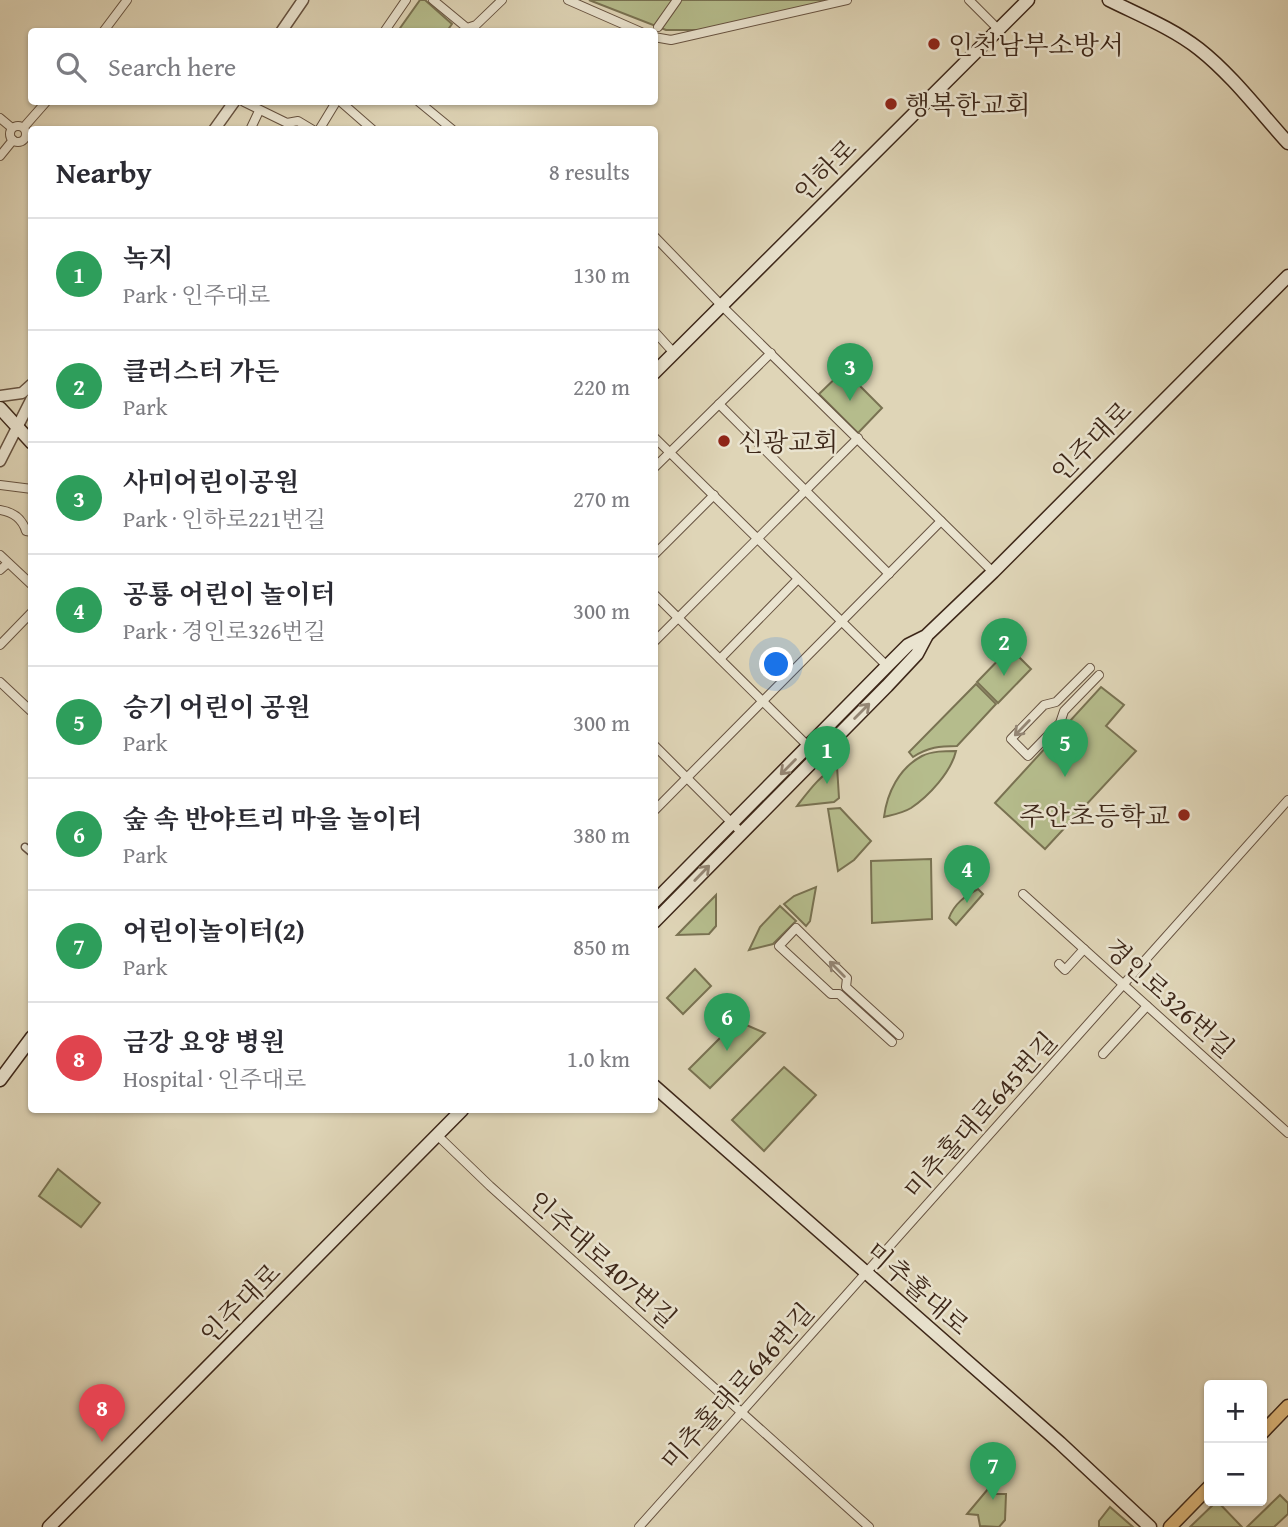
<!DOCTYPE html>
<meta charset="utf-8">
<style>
body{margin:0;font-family:"Gentium Book Plus","Noto Serif KR",serif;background:#f7f7f7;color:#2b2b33}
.controls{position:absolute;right:21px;bottom:21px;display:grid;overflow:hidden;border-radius:7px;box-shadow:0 2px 5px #0004}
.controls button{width:63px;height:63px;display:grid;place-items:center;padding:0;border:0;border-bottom:2px solid #e1e1e2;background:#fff;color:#2b2b33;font:35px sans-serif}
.you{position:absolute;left:777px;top:665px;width:24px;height:24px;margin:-18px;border:5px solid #fff;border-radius:50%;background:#1a73e8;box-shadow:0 0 0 10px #1a73e833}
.badge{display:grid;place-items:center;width:46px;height:46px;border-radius:50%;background:#8f2418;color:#fff;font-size:23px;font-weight:700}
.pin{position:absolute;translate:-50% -58px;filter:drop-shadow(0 2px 4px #0008)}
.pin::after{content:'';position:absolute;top:37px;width:24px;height:21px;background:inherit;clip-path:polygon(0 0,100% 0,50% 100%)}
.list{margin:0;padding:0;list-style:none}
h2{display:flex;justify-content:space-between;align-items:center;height:91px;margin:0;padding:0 28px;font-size:30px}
h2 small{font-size:23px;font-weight:400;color:#7c7c81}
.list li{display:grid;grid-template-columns:46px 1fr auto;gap:21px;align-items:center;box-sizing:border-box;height:112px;padding:0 28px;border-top:2px solid #e1e1e2}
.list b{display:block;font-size:26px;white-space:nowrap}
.list p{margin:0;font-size:23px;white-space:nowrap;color:#7c7c81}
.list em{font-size:23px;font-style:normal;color:#7c7c81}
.icon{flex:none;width:38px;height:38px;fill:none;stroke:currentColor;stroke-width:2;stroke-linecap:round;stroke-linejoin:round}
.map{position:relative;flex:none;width:1288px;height:1527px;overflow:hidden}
.search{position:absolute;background:#fff;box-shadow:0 2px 5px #0004;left:28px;top:28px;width:630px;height:77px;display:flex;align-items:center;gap:18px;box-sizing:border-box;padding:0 24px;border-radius:7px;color:#7c7c81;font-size:26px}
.panel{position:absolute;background:#fff;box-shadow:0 2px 5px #0004;left:28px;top:126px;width:630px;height:987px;border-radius:7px}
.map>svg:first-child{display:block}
.green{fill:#b5bc8c;stroke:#797252;stroke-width:2}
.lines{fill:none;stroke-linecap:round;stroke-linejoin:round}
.pedestrian-casing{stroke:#665240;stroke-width:9}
.minor-casing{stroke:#665240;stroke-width:10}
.tertiary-casing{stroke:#665240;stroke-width:13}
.secondary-casing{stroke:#3d2719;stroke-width:15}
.primary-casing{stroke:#3d2719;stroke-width:15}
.pedestrian{stroke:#eae4d0;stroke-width:6}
.minor{stroke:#eae4d0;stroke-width:8}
.tertiary{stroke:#eae4d0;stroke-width:10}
.secondary{stroke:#eae4d0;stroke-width:12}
.primary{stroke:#e0ba7c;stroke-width:12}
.oneway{stroke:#948674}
.poi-dot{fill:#8f2418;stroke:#eae4d0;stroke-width:2.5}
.labels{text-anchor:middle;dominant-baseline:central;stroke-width:5;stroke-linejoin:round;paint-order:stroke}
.poi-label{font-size:26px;fill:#3d2719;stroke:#eae4d0;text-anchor:start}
.street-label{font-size:26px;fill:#3d2719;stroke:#eae4d0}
</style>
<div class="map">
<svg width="1288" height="1527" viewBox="0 0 1288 1527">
<rect width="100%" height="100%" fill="#dfd5b7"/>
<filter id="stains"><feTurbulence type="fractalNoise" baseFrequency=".00286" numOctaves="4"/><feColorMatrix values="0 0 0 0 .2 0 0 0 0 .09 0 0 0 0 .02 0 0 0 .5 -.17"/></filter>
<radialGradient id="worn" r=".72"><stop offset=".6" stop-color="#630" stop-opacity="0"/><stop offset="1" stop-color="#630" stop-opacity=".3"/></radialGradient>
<g class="green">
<polygon points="420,0 425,0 452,24 447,31 398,31"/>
<polygon points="589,0 834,0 700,30 666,30"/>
<polygon points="844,370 882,408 858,433 819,394"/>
<polygon points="1010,648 1031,669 998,703 977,682"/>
<path d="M 976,684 L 996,704 L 957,746 C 940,746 928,747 913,757 L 909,752 Z"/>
<polygon points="1101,687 1124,705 1106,726 1136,751 1045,849 995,803"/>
<path d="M 956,751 C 951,772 929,796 911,808 C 903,813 892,815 884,817 C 887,793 899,768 922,756 C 932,751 945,751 956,751 Z"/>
<path d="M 837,766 L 839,798 L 834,802 L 797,806 C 808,792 820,775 837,766 Z"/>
<polygon points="840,808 871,841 854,860 838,871 828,809"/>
<polygon points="931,859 932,919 872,923 871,861"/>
<polygon points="816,887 810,921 806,926 784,904 794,896"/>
<path d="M 978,889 L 983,894 L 956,925 L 949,918 C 954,904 965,896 978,889 Z"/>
<polygon points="716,895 716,926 709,934 677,935"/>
<polygon points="780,906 796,921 773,944 749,950 760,927"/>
<polygon points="695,969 711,986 683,1014 667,998"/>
<polygon points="737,1021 765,1033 710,1088 689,1069"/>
<polygon points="784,1067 816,1095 764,1151 732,1120"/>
<polygon points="58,1169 100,1203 81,1227 39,1196"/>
<polygon points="993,1483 995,1485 996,1494 1006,1494 1005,1520 999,1527 980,1526 978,1515 967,1514"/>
<polygon points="1280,1495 1288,1503 1288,1514 1274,1527 1247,1527"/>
<polygon points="1217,1501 1242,1527 1190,1527"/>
<polygon points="1110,1507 1133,1527 1099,1527 1099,1521"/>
</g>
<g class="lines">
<g class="pedestrian-casing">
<polyline id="pedestrian" points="25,847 32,853"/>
</g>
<g class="minor-casing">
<g id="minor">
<polyline points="433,0 467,28 476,25 502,0"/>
<polyline points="568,0 641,32"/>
<polyline points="969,0 998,29"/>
<polyline points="658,27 677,0"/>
<polyline points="103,32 127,0"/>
<polyline points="384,32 406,0"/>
<polyline points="654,37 671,40 847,0"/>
<polyline points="244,102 287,123 298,121 313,130"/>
<polyline points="341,102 373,130"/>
<polyline points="419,102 453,130"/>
<polyline points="0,118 12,128"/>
<circle cx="18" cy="134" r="8"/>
<polyline points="24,127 46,102"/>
<polyline points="250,130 259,111"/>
<polyline points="319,130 336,102"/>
<polyline points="0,156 13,140"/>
<polyline points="654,236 721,305 993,572"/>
<polyline points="654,331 674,353"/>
<polyline points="719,404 889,574"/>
<polyline points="654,437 887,666"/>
<polyline points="654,468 771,353"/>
<polyline points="0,485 32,489"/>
<path d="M 0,510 C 13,512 22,518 26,531 L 32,532"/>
<polyline points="0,555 32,585"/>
<polyline points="654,555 714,495"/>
<polyline points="0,570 8,563"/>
<polyline points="654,594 808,746"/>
<polyline points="654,642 858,438"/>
<polyline points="0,645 32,612"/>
<polyline points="720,659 798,579"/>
<polyline points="1090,668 1056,702 1044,705 1011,739 1028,756 1060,723 1064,711 1099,675"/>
<polyline points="0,682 32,712"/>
<polyline points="654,745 742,833"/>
<polyline points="654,811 941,521"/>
<polyline points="1023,894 1288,1133"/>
<polyline points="1059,964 1065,970 1084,949"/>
<polyline points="892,1042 839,994 831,994 779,946 796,928 847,978 846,987 899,1035"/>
<polyline points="1103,1054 1147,1006"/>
<polyline points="437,1135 490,1186 869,1527"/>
<polyline points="639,1527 1288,800"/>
</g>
</g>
<g class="tertiary-casing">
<g id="tertiary">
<polyline points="281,32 303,0"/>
<polyline points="214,130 234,102"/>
<polyline points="0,396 22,393 32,384"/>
<polyline points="0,461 32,398"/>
</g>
</g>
<g class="secondary-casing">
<g id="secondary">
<path d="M 1109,0 C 1139,15 1172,28 1199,49 C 1232,75 1259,111 1288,143"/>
<polyline points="654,373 1028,0"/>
<polyline points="0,408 32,443"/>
<polyline points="654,902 887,666 908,645 926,636 993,572 1288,276"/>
<polyline points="654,922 887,686 917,654 926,637"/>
<polyline points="0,1080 32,1037"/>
<polyline points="654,1086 1060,1443 1150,1527"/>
<polyline points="49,1527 462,1110"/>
</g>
</g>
<g class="primary-casing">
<g id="primary">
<polyline points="1262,1433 1288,1406"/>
<polyline points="1170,1527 1209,1487"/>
</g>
</g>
<use href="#pedestrian" class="pedestrian"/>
<use href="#minor" class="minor"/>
<use href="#tertiary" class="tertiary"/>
<use href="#secondary" class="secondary"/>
<use href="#primary" class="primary"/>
</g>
<defs><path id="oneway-shaft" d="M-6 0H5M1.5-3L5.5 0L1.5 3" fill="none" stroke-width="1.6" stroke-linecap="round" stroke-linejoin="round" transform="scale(1.75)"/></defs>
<g class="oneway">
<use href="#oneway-shaft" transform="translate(862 711) rotate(-45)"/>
<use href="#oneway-shaft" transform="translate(1022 728) rotate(134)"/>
<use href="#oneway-shaft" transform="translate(788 767) rotate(135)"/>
<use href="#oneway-shaft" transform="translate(702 873) rotate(-46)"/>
<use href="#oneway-shaft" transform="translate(837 969) rotate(-135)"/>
</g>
<g class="poi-dot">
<circle cx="934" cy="44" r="7"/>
<circle cx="891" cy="104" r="7"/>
<circle cx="724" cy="441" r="7"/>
<circle cx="1184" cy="815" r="7"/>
</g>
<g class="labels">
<g class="poi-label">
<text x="948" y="44">인천남부소방서</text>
<text x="905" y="104">행복한교회</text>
<text x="738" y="441">신광교회</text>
<text x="1170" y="815" text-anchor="end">주안초등학교</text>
</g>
<g class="street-label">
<text transform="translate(825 170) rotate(-45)">인하로</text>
<text transform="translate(1091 441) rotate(-45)">인주대로</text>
<text transform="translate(1170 998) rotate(42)">경인로326번길</text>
<text transform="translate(980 1115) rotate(-48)">미추홀대로645번길</text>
<text transform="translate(603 1259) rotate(42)">인주대로407번길</text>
<text transform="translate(918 1288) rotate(41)">미추홀대로</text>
<text transform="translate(240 1303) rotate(-45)">인주대로</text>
<text transform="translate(737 1386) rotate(-48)">미추홀대로646번길</text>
</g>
</g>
<rect width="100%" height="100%" filter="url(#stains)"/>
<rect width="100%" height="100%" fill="url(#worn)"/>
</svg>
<div class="controls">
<button>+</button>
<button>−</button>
</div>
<div class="you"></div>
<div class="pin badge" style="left:827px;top:784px;background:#2e9e5b">1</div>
<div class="pin badge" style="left:1004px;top:676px;background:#2e9e5b">2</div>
<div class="pin badge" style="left:850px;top:401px;background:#2e9e5b">3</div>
<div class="pin badge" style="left:967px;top:903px;background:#2e9e5b">4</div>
<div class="pin badge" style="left:1065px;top:777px;background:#2e9e5b">5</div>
<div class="pin badge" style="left:727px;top:1051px;background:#2e9e5b">6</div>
<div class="pin badge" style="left:993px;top:1500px;background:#2e9e5b">7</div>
<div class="pin badge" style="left:102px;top:1442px;background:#e0444e">8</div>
<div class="search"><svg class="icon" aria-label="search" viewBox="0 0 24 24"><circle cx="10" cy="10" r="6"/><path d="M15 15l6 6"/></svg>Search here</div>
<section class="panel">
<h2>Nearby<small>8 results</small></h2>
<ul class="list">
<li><span class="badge" style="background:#2e9e5b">1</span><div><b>녹지</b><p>Park · 인주대로</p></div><em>130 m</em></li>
<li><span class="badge" style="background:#2e9e5b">2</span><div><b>클러스터 가든</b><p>Park</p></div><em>220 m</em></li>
<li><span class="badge" style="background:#2e9e5b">3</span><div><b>사미어린이공원</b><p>Park · 인하로221번길</p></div><em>270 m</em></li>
<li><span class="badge" style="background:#2e9e5b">4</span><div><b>공룡 어린이 놀이터</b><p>Park · 경인로326번길</p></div><em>300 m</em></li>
<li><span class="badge" style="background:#2e9e5b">5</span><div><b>승기 어린이 공원</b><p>Park</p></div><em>300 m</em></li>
<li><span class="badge" style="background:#2e9e5b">6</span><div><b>숲 속 반야트리 마을 놀이터</b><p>Park</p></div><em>380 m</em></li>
<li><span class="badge" style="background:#2e9e5b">7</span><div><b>어린이놀이터(2)</b><p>Park</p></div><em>850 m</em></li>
<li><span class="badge" style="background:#e0444e">8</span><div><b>금강 요양 병원</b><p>Hospital · 인주대로</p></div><em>1.0 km</em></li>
</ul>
</section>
</div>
